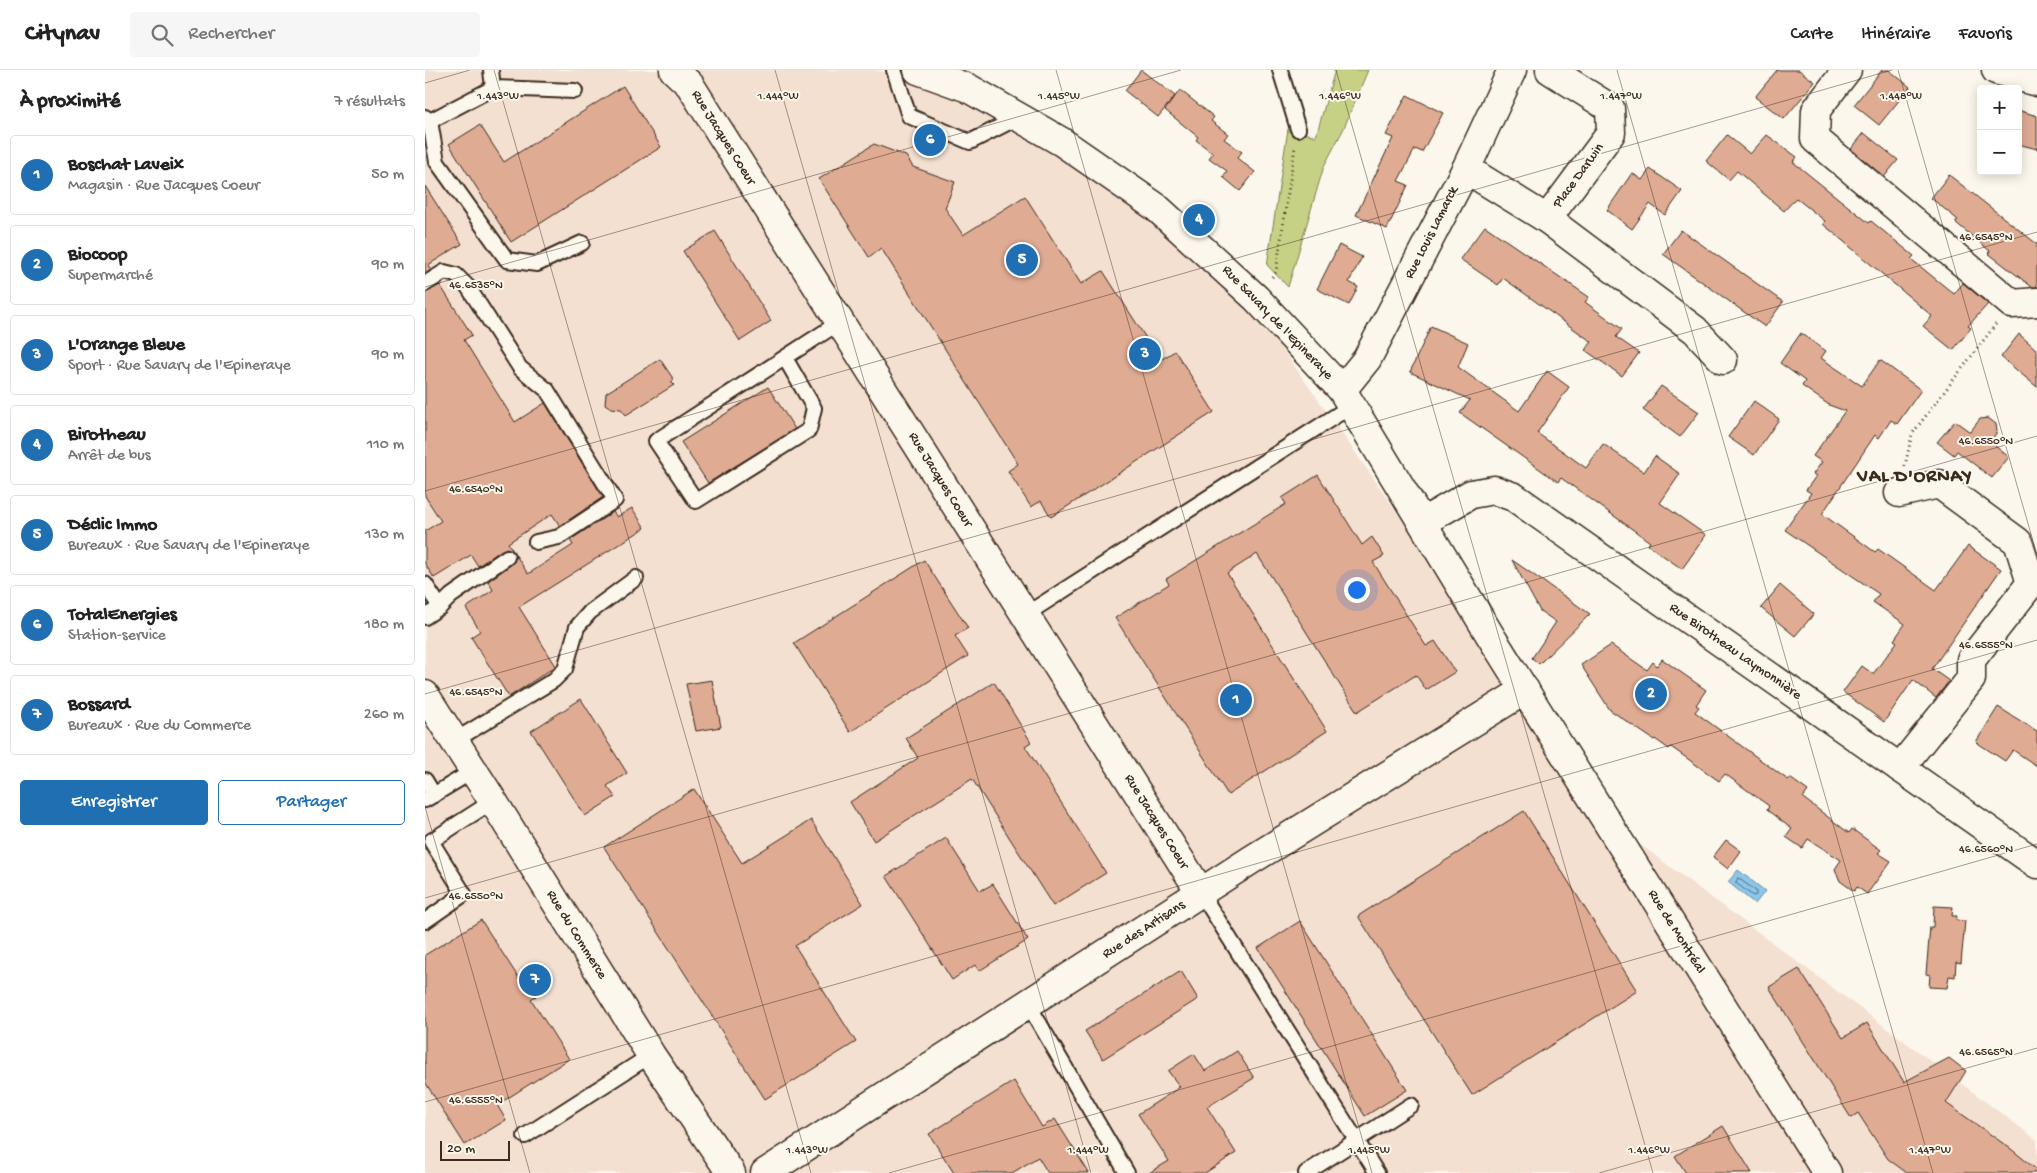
<!DOCTYPE html>
<html lang="fr">
<meta charset="utf-8">
<style>
body{margin:0;font-family:"Gochi Hand",sans-serif;background:#f6f6f6;color:#222}
.controls{position:absolute;right:15px;top:15px;display:grid;overflow:hidden;border-radius:5px;box-shadow:0 2px 12px #0003}
.controls button{width:45px;height:45px;display:grid;place-items:center;padding:0;border:0;border-bottom:1px solid #e0e0e0;background:#fff;color:#222;font:25px sans-serif}
.scale{position:absolute;left:15px;bottom:12px;width:70px;box-sizing:border-box;padding-left:5px;border:2px solid #3b2a1e;border-top:0;font-size:14px;line-height:18px;white-space:nowrap;color:#3b2a1e;-webkit-text-stroke:4px #fbf7ec;paint-order:stroke}
.you{position:absolute;left:931px;top:519px;width:18px;height:18px;margin:-12px;border:4px solid #fff;border-radius:50%;background:#1a73e8;box-shadow:0 0 0 8px #1a73e833}
.badge{display:grid;place-items:center;width:32px;height:32px;border-radius:50%;background:#1f6fb2;color:#fff;font-size:16px;font-weight:700}
.pin{position:absolute;translate:-50% -50%;border:2px solid #fff;box-shadow:0 1px 5px #0006}
.list{margin:0;padding:0;list-style:none}
h2{display:flex;justify-content:space-between;align-items:center;height:65px;margin:0;padding:0 20px;font-size:21px}
h2 small{font-size:16px;font-weight:400;color:#767676}
.list li{display:grid;grid-template-columns:32px 1fr auto;gap:15px;align-items:center;box-sizing:border-box;height:80px;margin:0 10px 10px;padding:0 10px;border:1px solid #e0e0e0;border-radius:5px}
.list b{display:block;font-size:19px;white-space:nowrap}
.list p{margin:0;font-size:16px;white-space:nowrap;color:#767676}
.list em{font-size:16px;font-style:normal;color:#767676}
.actions{display:flex;gap:10px;padding:15px 20px}
.actions a{flex:1;padding:11px 0;border:1px solid #1f6fb2;border-radius:5px;text-align:center;font-size:18px;color:#1f6fb2}
.actions .main{background:#1f6fb2;color:#fff}
.icon{flex:none;width:28px;height:28px;fill:none;stroke:currentColor;stroke-width:2;stroke-linecap:round;stroke-linejoin:round}
.map{position:relative;flex:none;width:1612px;height:1103px;overflow:hidden}
header{display:flex;align-items:center;gap:30px;box-sizing:border-box;height:70px;padding:0 25px;background:#fff;border-bottom:1px solid #e0e0e0}
header strong{font-size:24px}
nav{display:flex;gap:28px;margin-inline-start:auto;font-size:18px}
.search{width:350px;height:45px;background:#f6f6f6;display:flex;align-items:center;gap:12px;box-sizing:border-box;padding:0 18px;border-radius:5px;color:#767676;font-size:19px}
main{display:flex}
aside{flex:1;background:#fff}
.map>svg:first-child{display:block}
.built{fill:#f3e0d1}
.green{fill:#c6d185;stroke:#807e52}
.water{fill:#8bc7eb;stroke:#6b8899}
.lines{fill:none;stroke-linecap:round;stroke-linejoin:round}
.shore{stroke:#5b6970;stroke-width:1}
.building{fill:#dfab93;stroke:#3b2a1e}
.lane-casing{stroke:#3b2a1e;stroke-width:18}
.street-casing{stroke:#3b2a1e;stroke-width:31}
.secondary-casing{stroke:#3b2a1e;stroke-width:31}
.path{stroke:#3b2a1e;stroke-width:3;stroke-dasharray:1 4;stroke-linecap:butt}
.lane{stroke:#fbf7ec;stroke-width:14}
.street{stroke:#fbf7ec;stroke-width:28}
.secondary{stroke:#fbf7ec;stroke-width:28}
.ticks{fill:none;stroke:#3b2a1e;stroke-width:1;stroke-opacity:0.45}
.labels{text-anchor:middle;dominant-baseline:central;stroke-width:4;stroke-linejoin:round;paint-order:stroke}
.street-label{font-size:14px;fill:#3b2a1e;stroke:#fbf7ec}
.district-label{font-size:19px;font-weight:bold;letter-spacing:1px;fill:#3b2a1e;stroke:#fbf7ec}
.ticks-label{font-size:12px;text-anchor:middle;fill:#3b2a1e;stroke:#fbf7ec;stroke-width:4;stroke-linejoin:round;paint-order:stroke}
</style>
<header>
<strong>Citynav</strong>
<div class="search"><svg class="icon" aria-label="search" viewBox="0 0 24 24"><circle cx="10" cy="10" r="6"/><path d="M15 15l6 6"/></svg>Rechercher</div>
<nav><a>Carte</a><a>Itinéraire</a><a>Favoris</a></nav>
</header>
<main>
<aside>
<h2>À proximité<small>7 résultats</small></h2>
<ul class="list">
<li><span class="badge">1</span><div><b>Boschat Laveix</b><p>Magasin · Rue Jacques Coeur</p></div><em>50 m</em></li>
<li><span class="badge">2</span><div><b>Biocoop</b><p>Supermarché</p></div><em>90 m</em></li>
<li><span class="badge">3</span><div><b>L'Orange Bleue</b><p>Sport · Rue Savary de l'Epineraye</p></div><em>90 m</em></li>
<li><span class="badge">4</span><div><b>Birotheau</b><p>Arrêt de bus</p></div><em>110 m</em></li>
<li><span class="badge">5</span><div><b>Déclic Immo</b><p>Bureaux · Rue Savary de l'Epineraye</p></div><em>130 m</em></li>
<li><span class="badge">6</span><div><b>TotalEnergies</b><p>Station-service</p></div><em>180 m</em></li>
<li><span class="badge">7</span><div><b>Bossard</b><p>Bureaux · Rue du Commerce</p></div><em>260 m</em></li>
</ul>
<div class="actions"><a class="main">Enregistrer</a><a>Partager</a></div>
</aside>
<div class="map">
<svg width="1612" height="1103" viewBox="0 0 1612 1103">
<rect width="100%" height="100%" fill="#fbf7ec"/>
<filter id="ink" filterUnits="userSpaceOnUse"><feTurbulence type="fractalNoise" baseFrequency=".02" numOctaves="2"/><feDisplacementMap in="SourceGraphic" scale="10" xChannelSelector="R" yChannelSelector="G"/><feConvolveMatrix kernelMatrix="1 2 1 2 8 2 1 2 1" color-interpolation-filters="sRGB"/></filter>
<g filter="url(#ink)">
<polygon class="built" points="0,0 450,0 564,26 820,226 1197,761 1612,1070 1612,1103 0,1103"/>
<polygon class="green" points="910,0 943,0 918,60 899,96 863,217 842,195 863,59 891,66"/>
<polygon class="water" points="1313,800 1340,821 1330,834 1303,812"/>
<g class="lines">
<polygon class="shore" points="1313,808 1331,821 1331,825 1328,826 1311,813"/>
</g>
<g class="building">
<polygon points="716,0 750,26 733,47 700,21"/>
<polygon points="1352,0 1374,0 1390,12 1359,49 1330,27"/>
<polygon points="1457,0 1464,0 1485,17 1454,55 1429,35"/>
<polygon points="198,16 236,77 86,172 24,74 55,55 79,92"/>
<polygon points="755,20 789,47 786,51 803,64 799,69 817,82 812,88 830,102 815,121 798,107 802,101 784,88 788,83 771,70 773,67 740,40"/>
<polygon points="982,25 1018,43 997,82 990,79 973,111 983,115 962,159 931,145 968,68 961,65"/>
<polygon points="1593,40 1612,46 1612,79 1593,74"/>
<polygon points="1439,63 1473,90 1459,107 1426,79"/>
<polygon points="1302,65 1325,84 1342,65 1372,87 1368,92 1444,153 1446,151 1489,186 1486,189 1529,224 1538,213 1563,234 1543,256 1546,258 1528,280 1498,256 1507,246 1398,154 1400,151 1371,128 1359,141 1312,101 1304,110 1281,91"/>
<polygon points="449,74 481,86 488,97 530,112 520,138 538,165 600,126 656,214 678,201 735,290 750,281 789,342 626,447 616,431 606,437 583,401 593,394 456,178 444,187 394,109"/>
<polygon points="1225,99 1257,121 1240,145 1225,134 1207,159 1182,140 1207,103 1217,110"/>
<polygon points="1524,105 1612,174 1612,217 1607,217 1563,183 1565,181 1530,152 1533,150 1506,128"/>
<polygon points="0,116 37,174 3,195 6,200 0,204"/>
<polygon points="1060,156 1164,227 1160,232 1197,259 1191,267 1214,283 1197,306 1160,280 1167,272 1078,208 1073,215 1035,189"/>
<polygon points="1256,160 1358,232 1340,257 1238,184"/>
<polygon points="290,161 346,251 315,271 258,181"/>
<polygon points="914,175 937,187 924,212 933,217 924,235 892,219"/>
<polygon points="15,215 47,265 39,270 90,352 120,333 178,427 135,456 127,444 83,473 88,481 82,478 77,480 53,496 46,485 9,508 0,494 0,461 16,451 0,426 0,223"/>
<polygon points="1006,256 1043,273 1033,297 1094,341 1122,301 1144,317 1112,363 1161,398 1178,374 1219,402 1230,386 1255,404 1235,433 1281,465 1257,499 1223,475 1225,472 1160,425 1136,408 1133,412 1035,343 1045,330 985,302"/>
<polygon points="1376,263 1401,281 1396,288 1437,316 1455,290 1496,320 1472,354 1466,350 1454,368 1450,365 1397,444 1450,482 1453,479 1511,520 1543,476 1576,499 1507,599 1524,611 1511,628 1488,610 1459,652 1418,622 1437,596 1448,604 1472,572 1469,570 1480,554 1448,532 1454,524 1360,460 1386,423 1381,420 1391,406 1388,404 1397,392 1388,386 1420,341 1404,335 1377,316 1380,311 1355,293"/>
<polygon points="1594,264 1612,280 1612,317 1576,287"/>
<polygon points="235,289 249,310 246,312 249,315 201,345 196,339 186,338 180,334 181,323"/>
<polygon points="1236,316 1274,342 1255,367 1218,340"/>
<polygon points="343,317 370,359 283,413 256,372"/>
<polygon points="1329,331 1354,349 1329,385 1303,367"/>
<polygon points="1563,348 1571,354 1572,362 1565,372 1584,387 1567,408 1532,381 1529,385 1512,372 1530,351 1545,362 1555,349"/>
<polygon points="893,405 937,475 947,467 959,486 948,492 1001,576 1010,571 1030,602 1001,620 991,605 932,642 832,484 802,503 902,661 803,725 690,548 744,514 741,509 861,434 857,428"/>
<polygon points="207,438 220,458 94,537 131,596 84,627 46,567 55,561 41,538 68,520 63,511 87,494 90,490 90,484 103,504 148,475 145,470 188,442 192,447"/>
<polygon points="499,490 543,558 530,566 543,586 425,662 369,573"/>
<polygon points="1087,490 1165,544 1114,594 1107,588 1131,552 1115,541"/>
<polygon points="1355,515 1389,544 1370,566 1336,538"/>
<polygon points="1186,575 1222,600 1228,592 1232,596 1237,589 1281,620 1271,635 1274,637 1270,642 1363,710 1365,708 1383,721 1378,728 1424,763 1427,759 1456,780 1453,783 1466,791 1442,824 1432,817 1429,821 1415,811 1410,799 1416,790 1383,769 1377,778 1361,767 1367,759 1342,740 1344,736 1300,704 1294,711 1246,677 1244,679 1230,669 1229,670 1185,640 1156,595"/>
<polygon points="287,610 296,657 271,661 261,614"/>
<polygon points="569,612 606,672 600,676 681,803 628,836 547,709 449,771 425,732 493,688 481,668"/>
<polygon points="156,629 202,703 182,716 190,727 160,746 106,661"/>
<polygon points="1573,637 1612,661 1612,696 1588,680 1580,691 1551,672"/>
<polygon points="269,719 317,793 386,750 438,834 370,876 431,972 340,1029 179,777"/>
<polygon points="1099,741 1212,921 1047,1025 933,846"/>
<polygon points="521,768 555,821 568,814 603,870 554,901 550,895 527,910 461,806"/>
<polygon points="1301,770 1316,781 1303,799 1288,787"/>
<polygon points="1509,836 1528,837 1527,846 1532,846 1531,850 1540,851 1536,893 1531,892 1530,907 1524,906 1522,918 1504,917 1505,905 1501,904 1505,857 1508,857"/>
<polygon points="56,850 95,910 99,907 111,926 106,929 144,989 72,1035 81,1050 40,1075 0,1012 0,885"/>
<polygon points="875,851 982,1020 940,1046 833,878"/>
<polygon points="1374,899 1418,968 1442,953 1479,1012 1524,988 1541,1001 1521,1033 1586,1079 1612,1100 1612,1103 1482,1103 1463,1089 1433,1043 1426,1048 1344,917"/>
<polygon points="756,901 773,929 678,989 660,961"/>
<polygon points="812,981 829,1008 782,1037 811,1083 780,1103 724,1103 744,1091 713,1044 755,1017 743,1001 769,984 780,1001"/>
<polygon points="589,1011 617,1057 630,1049 664,1103 623,1103 613,1087 587,1103 529,1103 504,1064"/>
<polygon points="1298,1056 1327,1103 1261,1103 1250,1086"/>
</g>
<g class="lines">
<g class="lane-casing">
<g id="lane">
<polyline points="66,0 68,18"/>
<polyline points="469,0 484,46 545,72 594,47"/>
<polyline points="855,0 873,59"/>
<polyline points="0,47 5,51 68,18 150,21"/>
<polyline points="5,51 12,92 82,190 112,194 157,173"/>
<polyline points="0,214 19,202 31,205 43,217 95,298 122,320 190,430 134,467 111,472"/>
<polyline points="360,288 389,338 384,360 271,431 231,371 415,252"/>
<polyline points="0,514 15,537"/>
<polyline points="600,545 926,336"/>
<polyline points="0,547 15,537 26,526 82,487"/>
<polyline points="29,671 129,610 140,599 152,557 165,542 211,508"/>
<polyline points="0,710 9,725"/>
<polyline points="0,730 48,701"/>
<polyline points="776,823 952,1103"/>
<polyline points="0,851 39,824 6,771 68,731"/>
<polyline points="603,934 702,1103"/>
<polyline points="100,1066 226,985"/>
<polyline points="881,1103 986,1035"/>
</g>
</g>
<g class="street-casing">
<g id="street">
<polyline points="249,0 265,15 776,823"/>
<polyline points="493,0 543,18 637,72 731,137 831,228 917,320 1065,565 1402,1103"/>
<polyline points="1422,0 1391,40 1390,69 1587,234 1612,232"/>
<polyline points="1571,0 1612,12"/>
<polyline points="1041,99 1122,149 1186,63 1185,38 1125,0"/>
<polyline points="1122,149 1270,260 1298,290"/>
<polyline points="917,320 942,289 1041,99 1087,0"/>
<polyline points="1474,423 1514,414 1593,472 1606,513 1546,590 1546,609 1475,698"/>
<polyline points="998,452 1046,424 1069,420 1089,427 1612,794"/>
<polyline points="340,1103 826,790 1100,620"/>
</g>
</g>
<g class="secondary-casing">
<polyline id="secondary" points="0,625 68,731 226,985 306,1103"/>
</g>
<g class="path">
<polyline points="847,207 851,202 870,77"/>
<polyline points="1480,396 1487,364 1571,254"/>
</g>
<use href="#lane" class="lane"/>
<use href="#street" class="street"/>
<use href="#secondary" class="secondary"/>
</g>
</g>
<path class="ticks" d="M 69,0 L 386,1103M 350,0 L 666,1103M 631,0 L 947,1103M 911,0 L 1228,1103M 1192,0 L 1508,1103M 1473,0 L 1612,485M 0,13 L 45,0M 0,217 L 756,0M 0,421 L 1467,0M 0,624 L 1612,162M 0,737 L 105,1103M 0,828 L 1612,366M 0,1032 L 1612,570M 464,1103 L 1612,774M 1174,1103 L 1612,978"/>
<g class="labels">
<g class="street-label">
<text transform="translate(298 68) rotate(58)">Rue Jacques Coeur</text>
<text transform="translate(1154 106) rotate(-54)">Place Darwin</text>
<text transform="translate(1007 163) rotate(-63)">Rue Louis Lamarck</text>
<text transform="translate(852 253) rotate(46)">Rue Savary de l'Epineraye</text>
<text transform="translate(515 410) rotate(58)">Rue Jacques Coeur</text>
<text transform="translate(1310 582) rotate(35)">Rue Birotheau Laymonnière</text>
<text transform="translate(731 752) rotate(58)">Rue Jacques Coeur</text>
<text transform="translate(719 860) rotate(-33)">Rue des Artisans</text>
<text transform="translate(1251 862) rotate(58)">Rue de Montréal</text>
<text transform="translate(151 865) rotate(58)">Rue du Commerce</text>
</g>
<g class="district-label">
<text x="1490" y="407">VAL D'ORNAY</text>
</g>
</g>
<g class="ticks-label">
<text x="73" y="29">1.443°W</text>
<text x="353" y="29">1.444°W</text>
<text x="634" y="29">1.445°W</text>
<text x="915" y="29">1.446°W</text>
<text x="1196" y="29">1.447°W</text>
<text x="1476" y="29">1.448°W</text>
<text x="1561" y="170">46.6545°N</text>
<text x="51" y="218">46.6535°N</text>
<text x="1561" y="374">46.6550°N</text>
<text x="51" y="422">46.6540°N</text>
<text x="1561" y="578">46.6555°N</text>
<text x="51" y="625">46.6545°N</text>
<text x="1561" y="782">46.6560°N</text>
<text x="51" y="829">46.6550°N</text>
<text x="1561" y="985">46.6565°N</text>
<text x="51" y="1033">46.6555°N</text>
<text x="382" y="1083">1.443°W</text>
<text x="663" y="1083">1.444°W</text>
<text x="944" y="1083">1.445°W</text>
<text x="1224" y="1083">1.446°W</text>
<text x="1505" y="1083">1.447°W</text>
</g>
</svg>
<div class="controls">
<button>+</button>
<button>−</button>
</div>
<div class="scale">20 m</div>
<div class="you"></div>
<div class="pin badge" style="left:811px;top:630px">1</div>
<div class="pin badge" style="left:1226px;top:624px">2</div>
<div class="pin badge" style="left:720px;top:284px">3</div>
<div class="pin badge" style="left:774px;top:150px">4</div>
<div class="pin badge" style="left:597px;top:190px">5</div>
<div class="pin badge" style="left:505px;top:70px">6</div>
<div class="pin badge" style="left:110px;top:910px">7</div>
</div>
</main>
